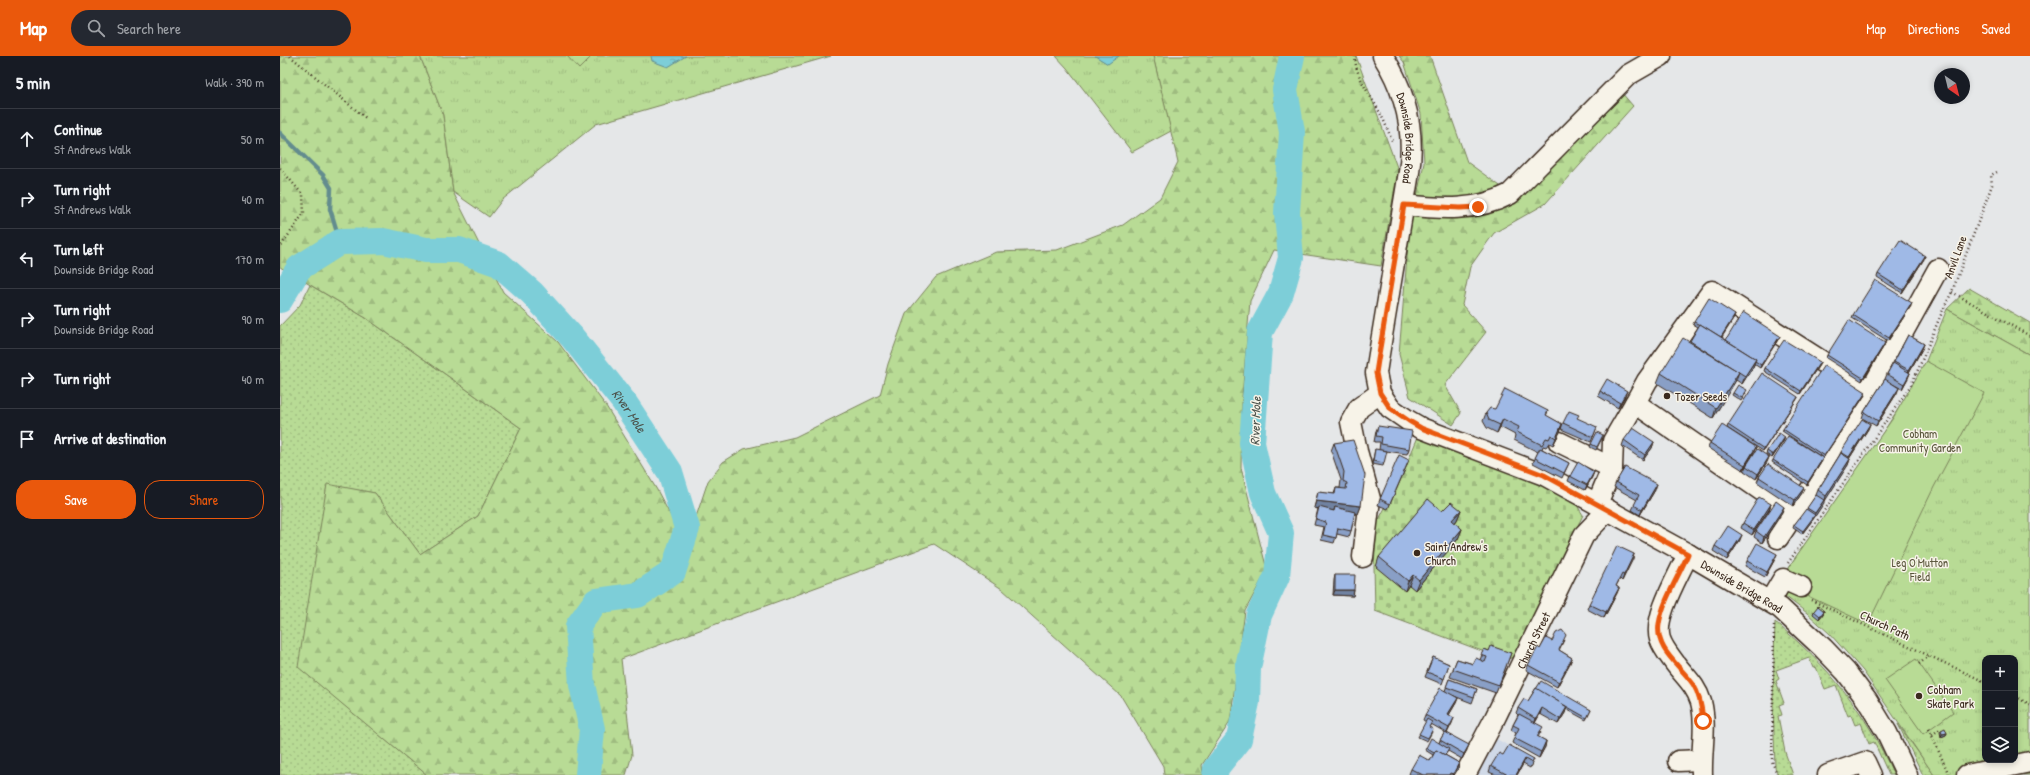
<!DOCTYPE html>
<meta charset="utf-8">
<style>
body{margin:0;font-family:"Patrick Hand",sans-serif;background:#242831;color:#f1f3f6}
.controls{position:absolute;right:12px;bottom:12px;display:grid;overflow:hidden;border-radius:8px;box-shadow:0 2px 6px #0003}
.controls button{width:36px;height:36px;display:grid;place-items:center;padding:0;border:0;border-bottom:1px solid #363941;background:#171b24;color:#f1f3f6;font:20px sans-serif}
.compass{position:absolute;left:1654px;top:12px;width:36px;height:36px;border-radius:50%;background:#171b24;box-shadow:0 2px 6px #0003;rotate:145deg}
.stop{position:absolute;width:12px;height:12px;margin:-9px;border:3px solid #ea580c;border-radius:50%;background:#fff}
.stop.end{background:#ea580c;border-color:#fff;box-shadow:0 1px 4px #0008}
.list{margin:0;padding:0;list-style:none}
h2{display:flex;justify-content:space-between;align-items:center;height:52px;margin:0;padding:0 16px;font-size:17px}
h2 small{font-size:13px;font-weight:400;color:#9ea1a6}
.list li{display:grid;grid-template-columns:26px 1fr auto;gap:12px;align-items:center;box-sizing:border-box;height:60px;padding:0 16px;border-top:1px solid #363941}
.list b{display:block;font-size:15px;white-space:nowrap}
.list p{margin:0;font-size:13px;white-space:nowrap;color:#9ea1a6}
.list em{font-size:13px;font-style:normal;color:#9ea1a6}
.actions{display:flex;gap:8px;padding:12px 16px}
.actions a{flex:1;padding:9px 0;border:1px solid #ea580c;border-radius:16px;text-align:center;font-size:14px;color:#ea580c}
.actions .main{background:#ea580c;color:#fff}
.icon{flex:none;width:22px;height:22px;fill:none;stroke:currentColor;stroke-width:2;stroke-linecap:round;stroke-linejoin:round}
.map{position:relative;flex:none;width:1750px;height:719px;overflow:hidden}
header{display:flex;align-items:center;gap:24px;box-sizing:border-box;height:56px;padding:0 20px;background:#ea580c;color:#fff}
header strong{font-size:19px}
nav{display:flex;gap:22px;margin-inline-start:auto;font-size:14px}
.search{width:280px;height:36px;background:#242831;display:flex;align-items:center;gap:10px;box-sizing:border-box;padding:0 14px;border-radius:22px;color:#9ea1a6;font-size:15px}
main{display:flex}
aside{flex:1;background:#171b24}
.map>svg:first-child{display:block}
.built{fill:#d0d9e7}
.grass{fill:url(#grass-dots);stroke:#7a825a}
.forest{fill:url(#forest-firs);stroke:#7a825a}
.cemetery{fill:url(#cemetery-stones);stroke:#7a825a}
.park{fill:url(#park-tufts);stroke:#7a825a;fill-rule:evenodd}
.garden{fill:#b8db95;stroke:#7a825a}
.water{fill:url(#water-ripples);stroke:#638c8e}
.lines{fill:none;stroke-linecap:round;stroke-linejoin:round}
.stream{stroke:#638c8e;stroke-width:4.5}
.river{stroke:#7dced8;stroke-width:26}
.minor-casing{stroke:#3b2a1e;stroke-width:23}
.path{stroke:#3b2a1e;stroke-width:2.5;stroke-dasharray:1 3;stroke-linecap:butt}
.minor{stroke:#f7f3e8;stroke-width:20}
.wall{fill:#899fc6;stroke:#3b2a1e}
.shaded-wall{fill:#6f82a1;stroke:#3b2a1e}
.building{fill:#9fb9e6;stroke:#3b2a1e}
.route{stroke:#ea580c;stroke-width:5}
.poi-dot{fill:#3b2a1e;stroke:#f7f3e8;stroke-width:1.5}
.labels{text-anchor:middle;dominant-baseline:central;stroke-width:3;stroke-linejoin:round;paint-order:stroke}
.street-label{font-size:12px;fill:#3b2a1e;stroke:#f7f3e8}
.poi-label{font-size:12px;fill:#3b2a1e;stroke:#f7f3e8;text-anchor:start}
.park-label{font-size:12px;fill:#5a563c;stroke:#f7f3e8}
.water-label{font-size:13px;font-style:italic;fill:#4c534c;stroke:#f7f3e8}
</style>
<header>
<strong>Map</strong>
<div class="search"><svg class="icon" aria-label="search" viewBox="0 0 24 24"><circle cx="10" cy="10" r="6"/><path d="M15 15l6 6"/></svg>Search here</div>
<nav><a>Map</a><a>Directions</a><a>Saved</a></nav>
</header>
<main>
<aside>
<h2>5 min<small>Walk · 390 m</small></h2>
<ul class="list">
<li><svg class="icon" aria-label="ahead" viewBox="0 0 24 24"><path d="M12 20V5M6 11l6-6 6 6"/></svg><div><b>Continue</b><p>St Andrews Walk</p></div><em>50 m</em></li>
<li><svg class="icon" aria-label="right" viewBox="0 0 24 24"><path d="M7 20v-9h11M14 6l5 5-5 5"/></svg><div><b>Turn right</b><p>St Andrews Walk</p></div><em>40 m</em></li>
<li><svg class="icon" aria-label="left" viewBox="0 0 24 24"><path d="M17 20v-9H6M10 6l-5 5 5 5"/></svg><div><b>Turn left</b><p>Downside Bridge Road</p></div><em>170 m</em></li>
<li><svg class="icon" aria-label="right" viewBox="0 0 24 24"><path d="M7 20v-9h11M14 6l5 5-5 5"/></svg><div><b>Turn right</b><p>Downside Bridge Road</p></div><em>90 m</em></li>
<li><svg class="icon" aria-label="right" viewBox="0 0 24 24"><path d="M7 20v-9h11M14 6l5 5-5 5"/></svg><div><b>Turn right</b></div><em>40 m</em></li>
<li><svg class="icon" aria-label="arrive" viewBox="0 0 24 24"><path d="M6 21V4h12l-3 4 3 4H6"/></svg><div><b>Arrive at destination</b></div></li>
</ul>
<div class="actions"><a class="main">Save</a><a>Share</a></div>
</aside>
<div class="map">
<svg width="1750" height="719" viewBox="0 0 1750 719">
<defs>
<pattern id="grass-dots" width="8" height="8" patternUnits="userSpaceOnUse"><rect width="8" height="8" fill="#b8db95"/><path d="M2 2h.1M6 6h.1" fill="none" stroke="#9fbc80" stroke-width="1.8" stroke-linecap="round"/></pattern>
<pattern id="forest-firs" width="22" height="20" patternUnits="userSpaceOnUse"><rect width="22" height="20" fill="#b8db95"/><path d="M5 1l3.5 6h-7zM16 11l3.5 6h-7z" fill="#9fbc80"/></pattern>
<pattern id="cemetery-stones" width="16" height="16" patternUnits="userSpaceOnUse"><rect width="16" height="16" fill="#b8db95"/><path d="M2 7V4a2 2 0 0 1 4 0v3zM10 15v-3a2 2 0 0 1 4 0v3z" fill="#9fbc80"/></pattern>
<pattern id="park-tufts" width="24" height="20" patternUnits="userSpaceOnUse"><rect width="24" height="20" fill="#b8db95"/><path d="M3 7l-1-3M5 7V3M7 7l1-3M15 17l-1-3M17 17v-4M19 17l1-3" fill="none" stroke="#9fbc80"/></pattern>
<pattern id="water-ripples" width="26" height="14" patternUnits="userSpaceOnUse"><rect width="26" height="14" fill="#7dced8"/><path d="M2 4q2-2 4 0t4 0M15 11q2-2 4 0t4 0" fill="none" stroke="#6db1b9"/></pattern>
</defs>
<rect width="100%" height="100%" fill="#e5e7e8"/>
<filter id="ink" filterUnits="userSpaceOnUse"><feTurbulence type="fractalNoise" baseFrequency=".025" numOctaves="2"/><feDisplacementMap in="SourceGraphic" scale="8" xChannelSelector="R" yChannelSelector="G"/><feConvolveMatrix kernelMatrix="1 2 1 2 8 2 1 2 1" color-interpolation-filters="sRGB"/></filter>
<g filter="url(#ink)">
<polygon class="built" points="1199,673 1248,701 1238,719 1174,719"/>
<g class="grass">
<polygon points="30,229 86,262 241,372 198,460 140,498 95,437 47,429 20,612 147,719 0,719 0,270 20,249"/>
<path d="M 1495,566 C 1549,611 1585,654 1614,719 L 1609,719 L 1594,686 L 1589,688 L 1581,667 L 1575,669 L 1571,659 L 1568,660 L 1556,629 L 1545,633 L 1536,611 L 1533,612 L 1529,602 L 1496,614 L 1499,623 L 1496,625 L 1504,647 L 1499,649 L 1502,659 L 1498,660 L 1505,696 L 1513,719 L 1498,719 L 1495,711 L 1493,645 Z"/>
<polygon points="1618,668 1653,717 1654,719 1643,719"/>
</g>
<g class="forest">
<polygon points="0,0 140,0 163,59 173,136 223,236 278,286 326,350 377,434 396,470 414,467 428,425 443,406 464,393 515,381 600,339 608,308 626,258 656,221 716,196 777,194 843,169 880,142 898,106 873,0 1076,0 1118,114 1101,210 994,194 970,245 962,341 961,412 987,514 965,555 950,666 922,709 923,719 884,719 883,710 841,640 722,533 654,488 341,603 352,699 346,719 147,719 18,611 47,428 95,437 140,498 198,460 241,372 86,262 0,211"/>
<polygon points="1119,0 1150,0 1187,106 1227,135 1341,36 1353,50 1265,148 1214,177 1190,211 1182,249 1206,276 1165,329 1181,357 1173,369 1130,341 1119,298 1129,177 1144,107 1141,58 1124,6"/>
<polygon points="1689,232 1750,267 1750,299 1667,253"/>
</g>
<polygon class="cemetery" points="1138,381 1262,427 1295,446 1303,459 1235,600 1226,604 1095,555 1094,510 1097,467 1106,450 1108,451"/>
<g class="park">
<polygon points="140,0 551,0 316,68 222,144 209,161 173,136 163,59"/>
<polygon points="776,0 873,0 891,75 852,96 787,12"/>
<path d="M 1667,253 L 1750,299 L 1750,719 L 1654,719 L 1583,615 L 1550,578 L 1527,557 L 1501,537 L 1508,512 L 1600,381 L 1633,330 L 1646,305 ZM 1705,602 L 1735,602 L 1735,704 L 1705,704 Z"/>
</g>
<g class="garden">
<polygon points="287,0 312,0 299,13"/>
<polygon points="1646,305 1704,337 1654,431 1588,568 1519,536 1524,523 1508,512 1613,362"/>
<polygon points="1636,603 1673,656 1643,678 1605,624"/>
</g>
<g class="water">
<polygon points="371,0 406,0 388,11 372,5"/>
<polygon points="815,0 839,0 828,8"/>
</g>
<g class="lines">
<polyline class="stream" points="0,77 43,119 51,132 50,153 60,186"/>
<g class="river">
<path id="s1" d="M 0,244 L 19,212 L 60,186 L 103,185 L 146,194 L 179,194 L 219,208 L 252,237 L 292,281 L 344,346 L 390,416 L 407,472 L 393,516 L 358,539 L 316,545 L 298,570 L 302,629 L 312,673 L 308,719"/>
<polyline points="935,719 936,712 959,683 967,646 968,612 979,559 997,520 1001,477 983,437 972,387 980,276 1001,237 1011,202 1007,157 1012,76 1005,34 1012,0"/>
</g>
<g class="minor-casing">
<g id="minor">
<path id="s2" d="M 1103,0 C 1125,35 1135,75 1129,116 L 1098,304 L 1096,317 L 1100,337 L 1110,352 L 1129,365 L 1141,372 L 1264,419 L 1408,498 L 1500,552 L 1543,592 L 1566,616 L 1587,644 L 1607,677 L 1627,719"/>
<path d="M 1124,149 C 1160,153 1196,156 1230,138 L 1348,19 L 1381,0"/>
<polyline points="1355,347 1367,325 1432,235 1568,322 1592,334"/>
<polyline points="1279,386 1332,412"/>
<polyline points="1317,448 1332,412 1333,385 1355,347 1514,457"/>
<polyline points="1498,482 1561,388 1658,213"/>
<path d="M 1408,498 C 1399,519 1373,561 1380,583 C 1383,592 1389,599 1394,606 C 1404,620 1416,629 1421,646 C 1427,669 1421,695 1422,719"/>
<polyline points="1083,501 1090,443 1077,395 1071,366 1079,352 1100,337"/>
<polyline points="1490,545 1503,523 1521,531"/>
<polyline points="1398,705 1421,704"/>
<path id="s3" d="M 1185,719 L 1214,664 L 1304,479 L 1328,454"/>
<polyline points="1548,719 1585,706 1591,719"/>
<polyline points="1687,719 1750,706"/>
</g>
</g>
<g class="path">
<polyline points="10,0 87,63"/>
<path d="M 1075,0 C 1075,22 1092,40 1101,59 C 1106,68 1109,78 1113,87"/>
<polyline points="0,112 23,139 24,157 0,191"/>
<polyline points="1672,236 1750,280"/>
<path d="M 1508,507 L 1631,329 C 1646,298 1656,266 1672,236 L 1712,129 L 1711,119 L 1719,115"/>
<polyline points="1531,544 1705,626"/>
<polyline points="1494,570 1492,705 1497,719"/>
<polyline points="1639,608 1649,600"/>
<polyline points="1735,641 1750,648"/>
<polyline points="1649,673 1669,719"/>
<polyline points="1652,679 1660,673"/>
</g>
<use href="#minor" class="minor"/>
</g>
<g class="wall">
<polygon points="1644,203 1622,237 1597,221 1598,218"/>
<polygon points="1631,250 1608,285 1572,262 1573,259"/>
<polygon points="1455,259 1454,262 1442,281 1446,284 1499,282 1480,312 1474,308 1473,311 1462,328 1456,324 1433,362 1377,327 1381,317 1409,285 1418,271 1413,268 1414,266"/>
<polygon points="1628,279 1644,288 1642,293 1629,316 1630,317 1628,322 1622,333 1611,327 1617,337 1596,370 1582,362 1584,356 1605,323 1607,318"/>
<polygon points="1605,287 1604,290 1582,325 1546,302 1547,299"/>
<polygon points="1540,306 1539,309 1520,338 1484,315 1485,312"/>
<polygon points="1320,335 1345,340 1338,352 1318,340"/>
<polygon points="1586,336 1585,339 1543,402 1502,375 1503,373"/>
<polygon points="1453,337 1466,337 1461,345 1452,339"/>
<polygon points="1518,341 1517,343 1483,395 1447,372 1448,369"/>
<polygon points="1268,355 1266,360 1282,368 1280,376 1273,389 1269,387 1266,391 1263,390 1262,393 1289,407 1282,422 1253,407 1258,396 1234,384 1235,379 1220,371 1217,377 1207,372 1203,365 1206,357"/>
<polygon points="1283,367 1317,371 1311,386 1281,373"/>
<polygon points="1590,368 1588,373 1569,403 1570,403 1568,409 1544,445 1534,462 1522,478 1513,472 1514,469 1527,453 1536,439 1538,434 1559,400 1561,396"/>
<polygon points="1098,370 1129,393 1127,398 1099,394 1100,386 1094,386 1096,375"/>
<polygon points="1322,382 1316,394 1310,391 1311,388"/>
<polygon points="1344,384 1374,386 1372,392 1363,404 1342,390"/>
<polygon points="1504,384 1492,402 1486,398 1487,395"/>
<polygon points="1054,387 1081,450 1078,458 1075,458 1071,475 1069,481 1057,478 1054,487 1041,484 1044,471 1034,469 1038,453 1034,452 1038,436 1054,438 1056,432 1060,432 1061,424 1051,395"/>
<polygon points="1430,387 1474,396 1463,414 1428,392"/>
<polygon points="1095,393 1104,407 1103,410 1092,408"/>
<polygon points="1489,401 1487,406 1476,423 1464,415 1466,410"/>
<polygon points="1543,402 1542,405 1527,429 1492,406 1493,404"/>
<polygon points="1127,409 1108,453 1098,449 1100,443"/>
<polygon points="1314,416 1312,421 1305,434 1288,425 1290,420"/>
<polygon points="1479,421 1522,437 1513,450 1477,426"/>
<polygon points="1336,426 1375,434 1360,459 1352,454 1357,444 1334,431"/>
<polygon points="1491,448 1489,454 1472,479 1461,472 1463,467"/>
<polygon points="1504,451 1502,456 1482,487 1474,481 1476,475"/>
<polygon points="1181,454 1177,464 1175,467 1182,473 1178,483 1135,534 1129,529 1125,535 1096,511 1099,501 1162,455"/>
<polygon points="1460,484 1447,504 1433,495 1435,490"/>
<polygon points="1354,498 1342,525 1340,523 1336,530 1339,532 1337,537 1324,562 1307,553 1309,548"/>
<polygon points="1495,503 1485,521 1465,510 1467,505"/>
<polygon points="1055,519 1074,534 1073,540 1053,539 1054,524"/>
<polygon points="1534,555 1544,555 1543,558 1539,563 1533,558"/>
<polygon points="1284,584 1279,594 1292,602 1290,607 1277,631 1246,614 1248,609 1260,593 1272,585"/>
<polygon points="1204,593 1209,595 1231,597 1216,637 1170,621 1177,603 1193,608 1200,604"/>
<polygon points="1153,601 1169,608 1162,628 1145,621"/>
<polygon points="1169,623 1197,633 1192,647 1174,640 1178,642 1176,647 1169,659 1172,667 1167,677 1187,694 1182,703 1168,695 1165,699 1179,707 1178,713 1174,719 1131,719 1129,718 1131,713 1150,705 1153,699 1145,694 1146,692 1159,687 1160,684 1165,676 1151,668 1149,671 1152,676 1147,685 1138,681 1146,666 1143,664 1145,659 1165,635"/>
<polygon points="1256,632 1311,654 1306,664 1286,653 1285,657 1278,668 1260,658 1255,667 1261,676 1258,681 1266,685 1265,691 1259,702 1232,687 1236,677 1231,674 1233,669 1238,659 1236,657 1238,652 1248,645"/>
<polygon points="1661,674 1667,677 1666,679 1661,681 1660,676"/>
<polygon points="1223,699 1254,703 1250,712 1243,708 1237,719 1216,719 1209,716 1211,710"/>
</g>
<g class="shaded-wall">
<polygon points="1645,200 1644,203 1622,237 1623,234"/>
<polygon points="1632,247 1631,250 1608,285 1609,282"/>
<polygon points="1455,259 1454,262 1439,285 1440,282"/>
<polygon points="1500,280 1499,282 1480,312 1481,309"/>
<polygon points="1605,287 1604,290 1582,325 1583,322"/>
<polygon points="1644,288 1642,293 1627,320 1629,314"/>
<polygon points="1476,303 1473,311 1462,328 1465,320"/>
<polygon points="1540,306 1539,309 1520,338 1521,335"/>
<polygon points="1459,316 1455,326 1433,362 1436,352"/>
<polygon points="1630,317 1628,322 1622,333 1624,328"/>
<polygon points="1619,332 1617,337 1596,370 1598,365"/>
<polygon points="1347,335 1345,340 1338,352 1340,347"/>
<polygon points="1586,336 1585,339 1543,402 1544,400"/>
<polygon points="1518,341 1517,343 1483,395 1484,393"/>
<polygon points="1223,363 1220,371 1217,377 1220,369"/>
<polygon points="1282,368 1280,376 1273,389"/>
<polygon points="1590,368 1588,373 1567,406 1569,401"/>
<polygon points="1505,381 1504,384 1492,402 1493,399"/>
<polygon points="1374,386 1372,392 1363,404 1365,399"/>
<polygon points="1476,391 1474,396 1463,414 1465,409"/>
<polygon points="1489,401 1487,406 1476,423 1478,418"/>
<polygon points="1543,402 1542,405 1527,429 1528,426"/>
<polygon points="1570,403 1568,409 1545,445 1546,440"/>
<polygon points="1314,416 1312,421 1305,434 1307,429"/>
<polygon points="1377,428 1375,434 1360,459 1362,454"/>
<polygon points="1524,432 1522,437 1513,450 1515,444"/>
<polygon points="1544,444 1544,447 1534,462 1522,478 1523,475"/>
<polygon points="1036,445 1081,450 1078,458 1054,455 1055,451 1054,455 1034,452"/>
<polygon points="1491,448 1489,454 1472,479 1474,474"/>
<polygon points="1504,451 1502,456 1482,487 1484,481"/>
<polygon points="1181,454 1177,464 1168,475 1172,464"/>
<polygon points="1182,473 1178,483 1135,534 1139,524"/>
<polygon points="1462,479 1460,484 1447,504 1449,499"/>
<polygon points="1354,498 1353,503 1342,525 1344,519"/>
<polygon points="1497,498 1495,503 1485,521 1487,516"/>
<polygon points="1133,519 1129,529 1125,535 1128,525"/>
<polygon points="1339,532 1337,537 1324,562 1326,556"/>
<polygon points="1055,534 1074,534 1073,540 1053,539"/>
<polygon points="1544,555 1543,558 1539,563 1540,560"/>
<polygon points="1292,602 1290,607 1277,631 1279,626"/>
<polygon points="1178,642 1176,647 1166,664 1168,658"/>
<polygon points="1287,651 1285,657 1278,668 1280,663"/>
<polygon points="1262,652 1260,658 1254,668 1256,663"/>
<polygon points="1174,662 1172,667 1167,677 1169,672"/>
<polygon points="1667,677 1666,679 1661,681 1662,678"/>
<polygon points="1266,685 1265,691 1259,702 1261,696"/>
<polygon points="1189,689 1187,694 1182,703 1184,698"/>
<polygon points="1245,703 1243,708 1237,719 1236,719"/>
<polygon points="1179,707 1178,713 1174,719 1173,719"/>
</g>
<g class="building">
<polygon points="1620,184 1645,200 1623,234 1598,218"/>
<polygon points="1595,224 1632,247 1609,282 1573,259"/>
<polygon points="1429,242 1455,259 1441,281 1420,268 1420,269 1414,266"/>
<polygon points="1463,256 1500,280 1481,309 1475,305 1476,303 1446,284"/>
<polygon points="1569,264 1605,287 1583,322 1547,299"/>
<polygon points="1420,268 1476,303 1465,320 1410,285"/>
<polygon points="1628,279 1644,288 1629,314 1614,306"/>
<polygon points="1403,282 1459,316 1436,352 1381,317"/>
<polygon points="1504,284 1540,306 1521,335 1485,312"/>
<polygon points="1613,307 1630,317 1624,328 1607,318"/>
<polygon points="1544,309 1586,336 1544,400 1503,373"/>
<polygon points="1482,317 1518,341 1484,393 1448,369"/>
<polygon points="1327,323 1347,335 1340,347 1320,335"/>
<polygon points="1605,323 1619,332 1598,365 1584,356"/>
<polygon points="1458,329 1467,334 1462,342 1453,337"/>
<polygon points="1225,333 1268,355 1266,359 1282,368 1276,382 1271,379 1269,383 1266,382 1262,389 1237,376 1239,371 1223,363 1220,369 1209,364 1206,357 1210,352 1215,353"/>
<polygon points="1289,355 1299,359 1297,362 1317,371 1313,381 1283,367"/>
<polygon points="1582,363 1590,368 1569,401 1561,396"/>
<polygon points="1442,369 1476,391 1465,409 1430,387"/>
<polygon points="1098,370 1132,375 1129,393 1101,388 1102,381 1096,380"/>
<polygon points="1353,372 1374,386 1365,399 1344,384"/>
<polygon points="1317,376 1323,379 1317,391 1311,388"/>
<polygon points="1499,377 1505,381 1493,399 1487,395"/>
<polygon points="1508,380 1543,402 1528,426 1493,404"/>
<polygon points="1073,384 1085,419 1081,450 1036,445 1038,436 1055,438 1056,432 1066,433 1067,427 1063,425 1064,416 1054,387"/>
<polygon points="1260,392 1289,407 1284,417 1255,402"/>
<polygon points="1095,393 1107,395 1104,407 1093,405"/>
<polygon points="1477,393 1489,401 1478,418 1466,410"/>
<polygon points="1561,397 1570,403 1546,440 1538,434"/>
<polygon points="1119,399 1129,404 1110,448 1100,443"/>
<polygon points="1298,406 1314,416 1307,429 1290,420"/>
<polygon points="1488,408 1524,432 1515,444 1479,421"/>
<polygon points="1345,411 1377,428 1362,454 1354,449 1359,439 1336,426"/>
<polygon points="1536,439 1544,444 1535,457 1527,452"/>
<polygon points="1479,441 1491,448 1474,474 1463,467"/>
<polygon points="1148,443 1162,455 1171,446 1181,454 1172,464 1182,473 1139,524 1133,519 1128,525 1099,501"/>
<polygon points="1496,445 1504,451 1484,481 1476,475"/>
<polygon points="1039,451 1054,455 1055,451 1075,456 1071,475 1058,472 1056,482 1043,479 1046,466 1036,463"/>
<polygon points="1526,453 1535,459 1523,475 1514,469"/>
<polygon points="1448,470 1462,479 1449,499 1435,490"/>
<polygon points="1477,487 1497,498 1487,516 1467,505"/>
<polygon points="1337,490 1354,498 1344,519 1342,518 1336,530 1339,532 1326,556 1309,548"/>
<polygon points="1055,519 1075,519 1074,534 1055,534"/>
<polygon points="1538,550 1544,555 1540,560 1534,555"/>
<polygon points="1282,574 1286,579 1279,594 1292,602 1279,626 1248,609 1258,591 1260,593 1266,582 1272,585 1276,577"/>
<polygon points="1211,590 1231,597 1219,629 1173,613 1177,603 1193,608 1196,602 1205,606 1207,601 1201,599 1204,593 1209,595"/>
<polygon points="1153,601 1169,608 1164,623 1147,616"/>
<polygon points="1169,623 1197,633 1194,641 1166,631"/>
<polygon points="1261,625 1311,654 1307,662 1256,633"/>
<polygon points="1160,632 1178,642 1168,658 1174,662 1169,672 1145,659"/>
<polygon points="1256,632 1287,651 1280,663 1262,652 1256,663 1238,652 1244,643 1248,645"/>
<polygon points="1239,658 1263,671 1257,680 1266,685 1261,696 1234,682 1239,672 1233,669"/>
<polygon points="1147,663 1152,666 1149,671 1153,673 1148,682 1139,678"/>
<polygon points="1665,672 1667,677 1662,678 1661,674"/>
<polygon points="1165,676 1189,689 1184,698 1160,684"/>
<polygon points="1151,682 1169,693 1165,699 1156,694 1154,697 1146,692"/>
<polygon points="1229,689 1254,703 1252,707 1245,703 1236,719 1228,719 1211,710 1219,697 1223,699"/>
<polygon points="1156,694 1179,707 1173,718 1170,717 1169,719 1143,719 1131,713 1139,699 1150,705"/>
</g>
</g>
<g class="lines" filter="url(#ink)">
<path class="route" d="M 1198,151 L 1180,152 L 1124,149 L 1098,304 L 1096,317 L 1100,337 L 1110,352 L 1129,365 L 1141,372 L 1264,419 L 1408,498 C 1399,520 1383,544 1379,568 C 1375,594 1400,609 1413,628 C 1420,639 1422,652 1423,665"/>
</g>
<g class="poi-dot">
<circle cx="1387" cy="340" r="4"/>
<circle cx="1137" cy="497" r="4"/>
<circle cx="1639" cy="640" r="4"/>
</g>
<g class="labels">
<g class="street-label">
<text stroke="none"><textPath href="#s2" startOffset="87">Downside Bridge Road</textPath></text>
<text transform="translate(1675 201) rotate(-70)">Anvil Lane</text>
<text stroke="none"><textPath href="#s2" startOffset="759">Downside Bridge Road</textPath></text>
<text transform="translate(1605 569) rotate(25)">Church Path</text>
<text stroke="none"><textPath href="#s3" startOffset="151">Church Street</textPath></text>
</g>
<g class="poi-label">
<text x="1395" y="340">Tozer Seeds</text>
<text x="1145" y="490">Saint Andrew's<tspan x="1145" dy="14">Church</tspan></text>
<text x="1647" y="633">Cobham<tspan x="1647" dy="14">Skate Park</tspan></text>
</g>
<g class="park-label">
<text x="1640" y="377">Cobham<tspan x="1640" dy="14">Community Garden</tspan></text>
<text x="1640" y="506">Leg O'Mutton<tspan x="1640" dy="14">Field</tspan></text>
</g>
<g class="water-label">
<text stroke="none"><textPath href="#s1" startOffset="445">River Mole</textPath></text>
<text transform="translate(975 365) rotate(-88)">River Mole</text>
</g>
</g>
</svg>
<div class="controls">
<button>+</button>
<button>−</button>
<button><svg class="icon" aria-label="layers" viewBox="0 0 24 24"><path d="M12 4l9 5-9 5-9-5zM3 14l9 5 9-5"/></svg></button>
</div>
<svg class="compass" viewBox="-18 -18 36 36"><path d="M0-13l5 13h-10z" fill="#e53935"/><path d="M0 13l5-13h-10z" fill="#9ea1a6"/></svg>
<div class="stop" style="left:1423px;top:665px"></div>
<div class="stop end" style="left:1198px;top:151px"></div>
</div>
</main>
